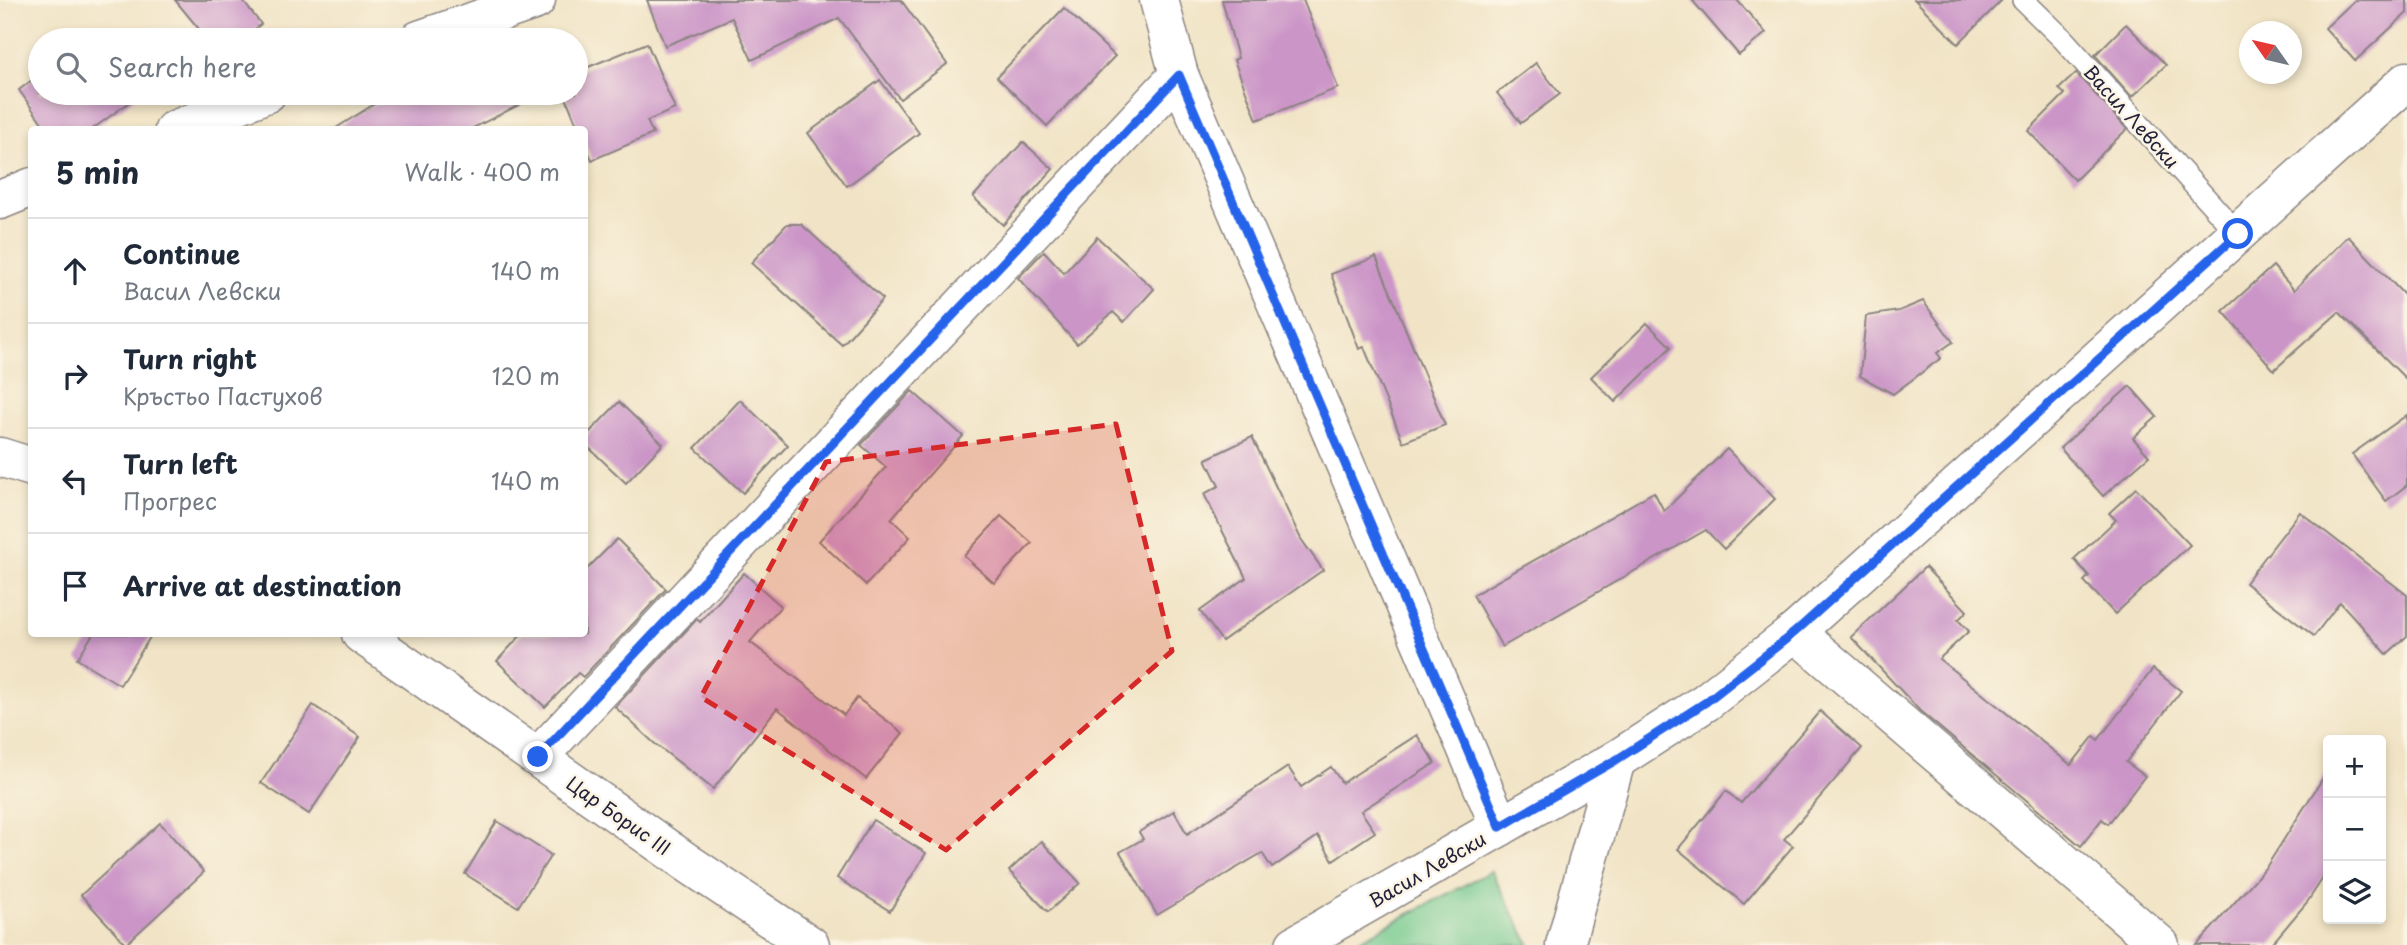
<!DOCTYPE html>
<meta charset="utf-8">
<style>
body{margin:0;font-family:"Playpen Sans",sans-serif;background:#f6f6f7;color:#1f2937}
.controls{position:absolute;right:21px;bottom:21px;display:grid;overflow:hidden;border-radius:7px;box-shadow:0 4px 10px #0003}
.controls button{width:63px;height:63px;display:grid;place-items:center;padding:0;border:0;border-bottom:2px solid #e0e1e3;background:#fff;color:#1f2937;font:35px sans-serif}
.compass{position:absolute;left:2239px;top:21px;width:63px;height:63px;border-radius:50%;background:#fff;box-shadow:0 4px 10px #0003;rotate:304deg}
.stop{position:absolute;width:21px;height:21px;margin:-16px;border:5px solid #2563eb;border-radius:50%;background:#fff}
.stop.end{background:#2563eb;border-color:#fff;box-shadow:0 2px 7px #0008}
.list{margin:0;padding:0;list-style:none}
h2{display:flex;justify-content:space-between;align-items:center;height:91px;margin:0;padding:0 28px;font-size:30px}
h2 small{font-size:23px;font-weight:400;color:#747a83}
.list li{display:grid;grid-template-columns:46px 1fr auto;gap:21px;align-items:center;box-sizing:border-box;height:105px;padding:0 28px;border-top:2px solid #e0e1e3}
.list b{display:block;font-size:26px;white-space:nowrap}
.list p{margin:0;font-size:23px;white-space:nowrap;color:#747a83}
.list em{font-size:23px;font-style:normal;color:#747a83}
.icon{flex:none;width:38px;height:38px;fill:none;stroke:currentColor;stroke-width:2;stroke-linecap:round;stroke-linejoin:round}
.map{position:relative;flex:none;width:2407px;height:945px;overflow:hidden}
.search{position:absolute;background:#fff;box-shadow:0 4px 10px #0003;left:28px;top:28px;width:560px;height:77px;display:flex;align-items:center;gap:18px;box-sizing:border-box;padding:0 24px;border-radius:38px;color:#747a83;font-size:26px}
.panel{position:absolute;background:#fff;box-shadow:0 4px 10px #0003;left:28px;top:126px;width:560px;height:511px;border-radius:7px}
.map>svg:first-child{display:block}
.green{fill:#74c98e;stroke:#4b7664;stroke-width:2}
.building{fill:#cb95c7}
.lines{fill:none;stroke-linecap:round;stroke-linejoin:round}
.lane-casing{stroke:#8a8380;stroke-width:24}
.street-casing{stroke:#8a8380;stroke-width:41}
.lane{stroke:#fff;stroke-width:21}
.street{stroke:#fff;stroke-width:38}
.route{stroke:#2563eb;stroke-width:9}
.marked{fill:#d62828;fill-opacity:0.2;stroke:#d62828;stroke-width:5;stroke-dasharray:14 9;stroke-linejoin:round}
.labels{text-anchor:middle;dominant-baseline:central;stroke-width:5;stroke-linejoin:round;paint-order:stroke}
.street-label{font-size:19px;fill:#22223b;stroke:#fcf5e5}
</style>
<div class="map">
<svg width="2407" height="945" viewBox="0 0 2407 945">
<rect width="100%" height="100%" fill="#fcf5e5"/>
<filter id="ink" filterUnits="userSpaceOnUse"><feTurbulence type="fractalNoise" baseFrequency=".0143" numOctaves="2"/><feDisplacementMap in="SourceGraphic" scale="14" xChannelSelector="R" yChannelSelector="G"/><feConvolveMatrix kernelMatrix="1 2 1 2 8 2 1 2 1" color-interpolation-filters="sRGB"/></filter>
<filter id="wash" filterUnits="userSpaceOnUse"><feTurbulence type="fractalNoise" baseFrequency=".00686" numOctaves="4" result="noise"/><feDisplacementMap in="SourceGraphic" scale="28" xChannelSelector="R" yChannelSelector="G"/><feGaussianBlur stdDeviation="1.57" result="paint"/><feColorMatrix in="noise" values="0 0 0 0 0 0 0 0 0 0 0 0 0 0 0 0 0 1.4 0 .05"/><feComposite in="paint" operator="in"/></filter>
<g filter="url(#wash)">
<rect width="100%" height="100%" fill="#f1e4c6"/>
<polygon class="green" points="1491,871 1530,945 1350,945"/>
<g id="blocks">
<g class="building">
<polygon points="175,0 242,0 261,24 241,40 208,40"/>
<polygon points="647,0 901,0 947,64 900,99 839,18 752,60 732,18 665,46"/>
<polygon points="1222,0 1303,0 1338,88 1257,120 1234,60 1238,58"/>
<polygon points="1692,0 1737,0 1766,33 1739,55"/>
<polygon points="1915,0 2002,0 1958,44"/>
<polygon points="2355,0 2407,0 2407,13 2355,61 2325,28"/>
<polygon points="1064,8 1115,56 1047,126 997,77"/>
<polygon points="2126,24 2166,65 2132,97 2095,55"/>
<polygon points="647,43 675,109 647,121 653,134 592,160 584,142 584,130 579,130 564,93 576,93 576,72"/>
<polygon points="1536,63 1560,94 1521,123 1497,93"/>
<polygon points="2076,73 2127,129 2075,180 2028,131 2065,94 2059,89"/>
<polygon points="40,74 40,93 142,93 91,130 47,130 19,90"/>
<polygon points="880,80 919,133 847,186 808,133"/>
<polygon points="392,93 543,93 469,130 333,130"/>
<polygon points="1023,142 1053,169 1003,225 973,197"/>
<polygon points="787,224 801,224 883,299 842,345 751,263"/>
<polygon points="2348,236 2407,298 2407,380 2339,312 2274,370 2223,311 2273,266 2294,290"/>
<polygon points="1097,237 1154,289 1124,322 1113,312 1077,344 1018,278 1044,251 1064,273"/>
<polygon points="1376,257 1445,425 1403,442 1364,347 1359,349 1331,274"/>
<polygon points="1923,301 1953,342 1937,353 1941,358 1893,394 1860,376 1866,316 1899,311"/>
<polygon points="1647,323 1671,347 1615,402 1591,377"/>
<polygon points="2130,386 2157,417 2133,438 2149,456 2103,496 2060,448"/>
<polygon points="912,391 963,436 891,519 910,537 866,585 819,541 886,467 861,445"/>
<polygon points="740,400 788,445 743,493 695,448"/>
<polygon points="619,402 663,444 626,483 584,443 584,438"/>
<polygon points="2407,415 2407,485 2386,501 2352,454"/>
<polygon points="1252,437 1301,539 1323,570 1222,641 1200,611 1246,578 1204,494 1219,486 1206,459"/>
<polygon points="1727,449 1775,499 1724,549 1706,530 1502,647 1473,595 1654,492 1664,511"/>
<polygon points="2136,488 2190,545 2115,614 2084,581 2089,576 2074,559 2116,520 2109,513"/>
<polygon points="2300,512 2407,595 2407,636 2387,654 2340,602 2314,636 2245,583"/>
<polygon points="1001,516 1032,543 994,583 964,556"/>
<polygon points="617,539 666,589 583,677 578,673 545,707 497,661 522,634 584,634 584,572"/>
<polygon points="1925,567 1967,611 1958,620 1969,631 1939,659 2071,765 2094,736 2098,740 2153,669 2181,691 2126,762 2145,776 2108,824 2102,819 2081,846 1920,711 1851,637"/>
<polygon points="744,573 781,606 750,642 844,715 857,698 903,733 866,779 777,708 713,789 654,743 615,707 697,619 700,622"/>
<polygon points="93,634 152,634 120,685 77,659"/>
<polygon points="313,705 360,737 309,814 261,783"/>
<polygon points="1820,711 1862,748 1784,839 1793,846 1744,904 1678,849 1726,791 1741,803"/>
<polygon points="1417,735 1435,763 1361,811 1375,832 1333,860 1318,836 1272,868 1262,853 1157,915 1120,852 1143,839 1139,832 1174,811 1187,834 1288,767 1301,787 1331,767 1342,783"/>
<polygon points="2328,770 2328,870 2308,901 2271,945 2197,945 2267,866"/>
<polygon points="873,820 926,853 890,911 837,878"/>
<polygon points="497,821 551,855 518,907 465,874"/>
<polygon points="160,823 204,872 126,944 81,895"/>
<polygon points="1041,841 1080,883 1048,912 1009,871"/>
</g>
</g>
</g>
<g filter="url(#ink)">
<use href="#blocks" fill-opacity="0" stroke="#8a8380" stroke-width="2"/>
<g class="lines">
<g class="lane-casing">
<polyline id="lane" points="2023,0 2063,39 2238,234"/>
</g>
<g class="street-casing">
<g id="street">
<polyline points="1159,0 1179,75 1500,827"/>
<polyline points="419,40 536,0"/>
<polyline points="174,130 267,93"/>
<polyline points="0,200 32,187"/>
<polyline points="0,457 32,467"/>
<polyline points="1795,632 2160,945"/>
<polyline points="361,634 689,864 810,945"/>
<polyline points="538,757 1179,75"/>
<polyline points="1295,945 1616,760 1706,702 1795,632 2407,81"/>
<polyline points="1565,945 1616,760"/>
</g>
</g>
<use href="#lane" class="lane"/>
<use href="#street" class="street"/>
</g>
</g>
<g class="lines" filter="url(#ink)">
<polyline class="route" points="538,757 1179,75 1500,827 1616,760 1706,702 1795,632 2238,234"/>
</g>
<path class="marked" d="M 1116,424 L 1172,651 L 946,850 L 701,697 L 826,462 Z"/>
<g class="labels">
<g class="street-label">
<text transform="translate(2132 116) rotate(48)">Васил Левски</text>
<text transform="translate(619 815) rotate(35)">Цар Борис III</text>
<text transform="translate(1427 869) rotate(-30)">Васил Левски</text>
</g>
</g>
</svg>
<div class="controls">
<button>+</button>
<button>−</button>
<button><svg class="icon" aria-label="layers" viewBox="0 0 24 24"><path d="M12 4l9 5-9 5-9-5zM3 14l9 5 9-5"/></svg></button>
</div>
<svg class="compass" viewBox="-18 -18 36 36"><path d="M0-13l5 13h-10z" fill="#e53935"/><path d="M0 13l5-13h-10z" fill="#747a83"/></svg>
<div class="stop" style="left:2238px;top:234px"></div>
<div class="stop end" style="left:538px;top:757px"></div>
<div class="search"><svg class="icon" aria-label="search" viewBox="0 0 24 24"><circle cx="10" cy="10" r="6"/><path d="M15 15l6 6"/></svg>Search here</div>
<section class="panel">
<h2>5 min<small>Walk · 400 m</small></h2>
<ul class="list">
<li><svg class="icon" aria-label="ahead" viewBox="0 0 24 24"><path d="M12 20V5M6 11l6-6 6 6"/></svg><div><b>Continue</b><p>Васил Левски</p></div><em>140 m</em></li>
<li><svg class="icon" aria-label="right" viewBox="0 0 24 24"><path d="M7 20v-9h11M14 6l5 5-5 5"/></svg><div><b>Turn right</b><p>Кръстьо Пастухов</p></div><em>120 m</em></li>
<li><svg class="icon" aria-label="left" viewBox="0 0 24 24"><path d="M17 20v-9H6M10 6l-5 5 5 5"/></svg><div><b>Turn left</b><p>Прогрес</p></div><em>140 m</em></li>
<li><svg class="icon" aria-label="arrive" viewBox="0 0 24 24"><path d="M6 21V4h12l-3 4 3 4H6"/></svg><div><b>Arrive at destination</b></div></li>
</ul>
</section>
</div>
